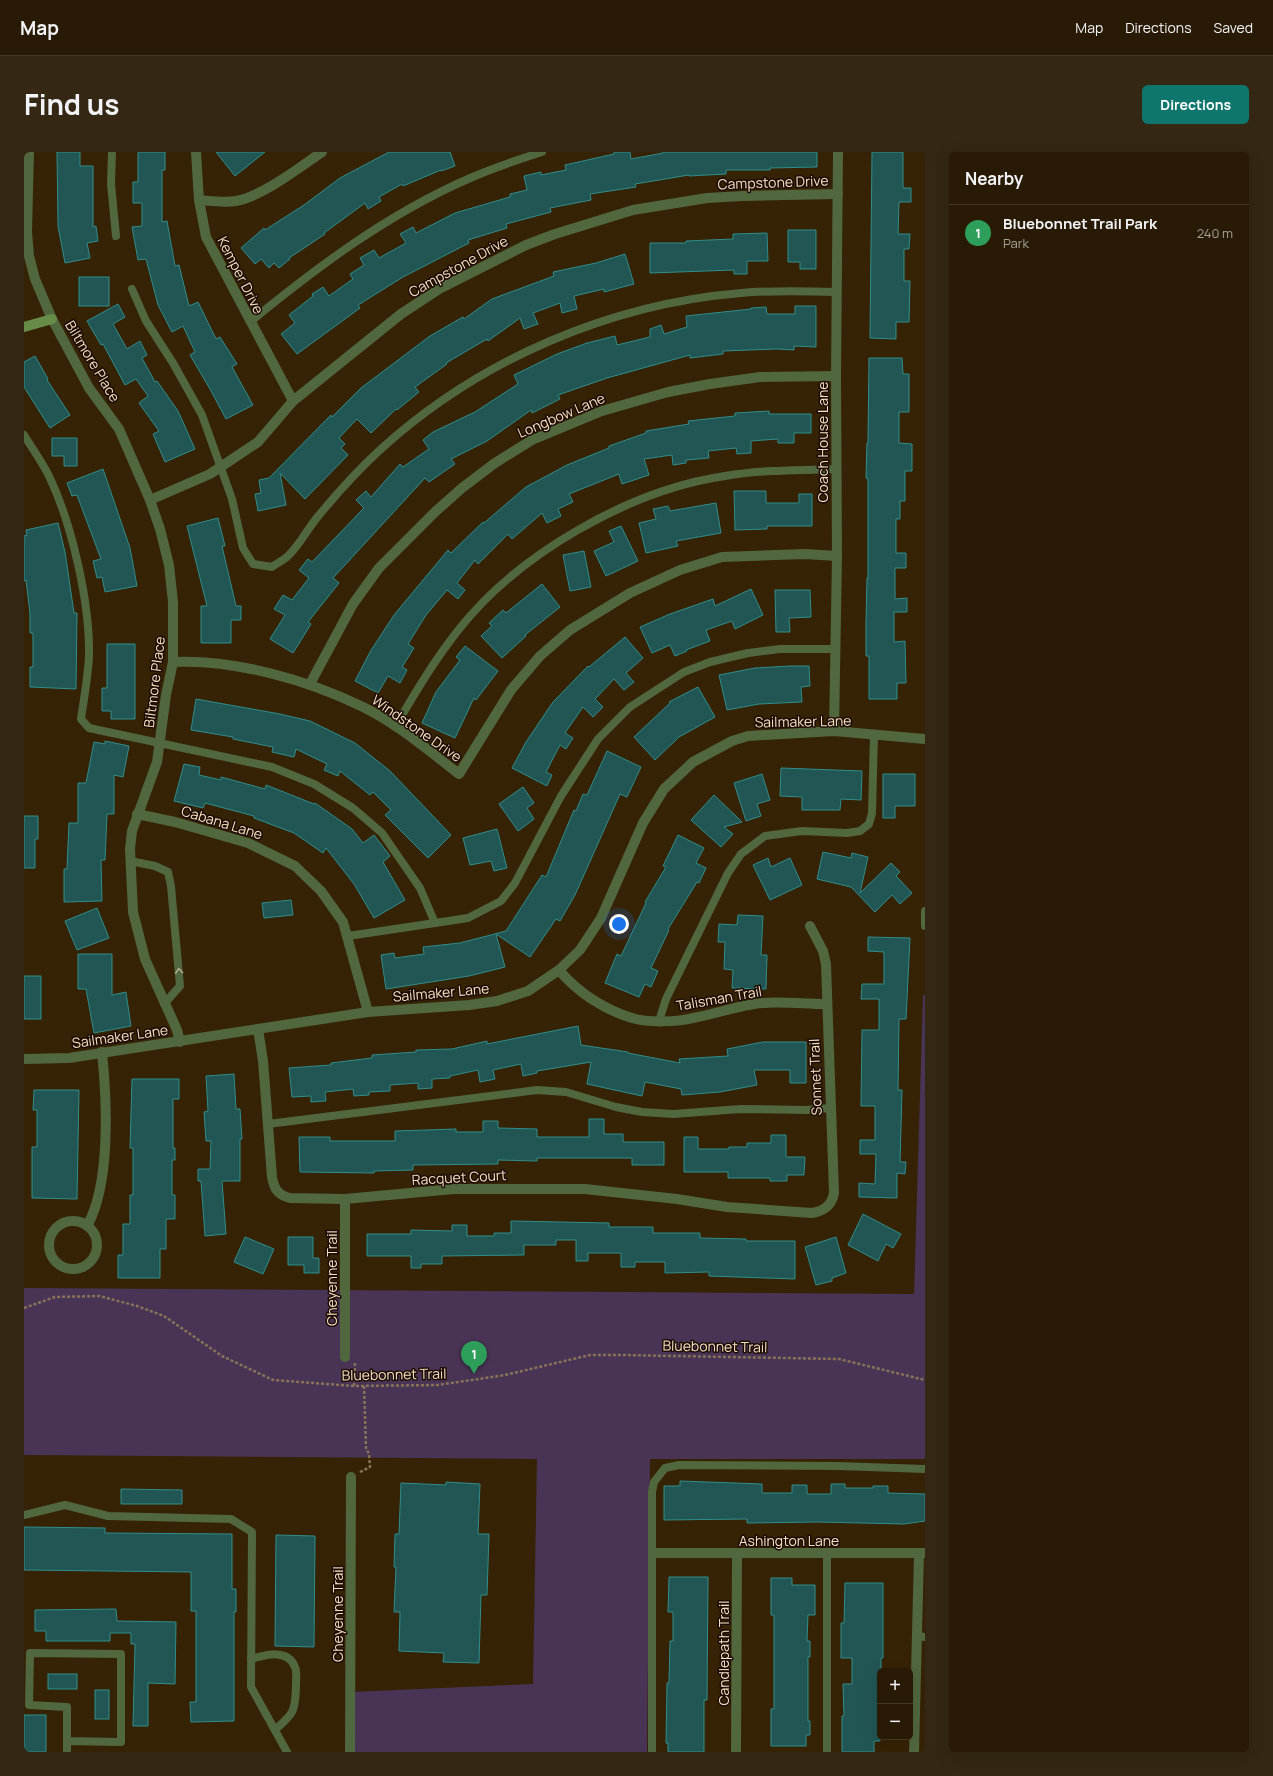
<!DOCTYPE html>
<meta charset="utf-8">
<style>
body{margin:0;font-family:Manrope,sans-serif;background:#342713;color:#f1f3f6}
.controls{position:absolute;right:12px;bottom:12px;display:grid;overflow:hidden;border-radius:6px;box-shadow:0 4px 16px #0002}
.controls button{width:36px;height:36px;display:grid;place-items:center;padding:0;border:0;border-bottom:1px solid #443826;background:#281a04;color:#f1f3f6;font:20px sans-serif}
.you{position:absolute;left:595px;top:772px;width:14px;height:14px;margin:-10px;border:3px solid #fff;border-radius:50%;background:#1a73e8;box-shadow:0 0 0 6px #1a73e833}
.badge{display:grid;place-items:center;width:26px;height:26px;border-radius:50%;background:#0f766e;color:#fff;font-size:13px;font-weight:700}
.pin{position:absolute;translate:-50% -33px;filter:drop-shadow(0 1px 2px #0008)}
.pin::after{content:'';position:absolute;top:21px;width:14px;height:12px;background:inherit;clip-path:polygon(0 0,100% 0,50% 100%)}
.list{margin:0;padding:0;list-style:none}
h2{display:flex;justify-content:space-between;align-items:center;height:52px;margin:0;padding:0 16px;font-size:17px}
h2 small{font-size:13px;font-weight:400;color:#a5a19a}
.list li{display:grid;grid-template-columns:26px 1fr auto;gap:12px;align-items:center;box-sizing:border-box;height:56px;padding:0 16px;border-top:1px solid #443826}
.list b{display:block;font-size:15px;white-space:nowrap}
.list p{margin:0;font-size:13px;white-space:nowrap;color:#a5a19a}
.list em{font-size:13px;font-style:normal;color:#a5a19a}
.map{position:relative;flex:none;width:901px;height:1600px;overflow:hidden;border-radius:6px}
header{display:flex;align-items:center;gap:24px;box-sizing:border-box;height:56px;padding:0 20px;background:#281a04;border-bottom:1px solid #443826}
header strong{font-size:19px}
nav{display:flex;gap:22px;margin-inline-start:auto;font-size:14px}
.intro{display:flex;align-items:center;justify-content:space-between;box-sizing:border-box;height:96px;padding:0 24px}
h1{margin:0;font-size:28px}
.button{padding:10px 18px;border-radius:6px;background:#0f766e;color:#fff;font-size:14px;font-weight:700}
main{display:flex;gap:24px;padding:0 24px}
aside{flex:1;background:#281a04;border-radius:6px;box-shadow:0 4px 16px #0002}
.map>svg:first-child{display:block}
.green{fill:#4a3456}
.building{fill:#225654;stroke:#2f8e8b}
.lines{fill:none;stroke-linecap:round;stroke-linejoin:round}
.path{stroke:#887357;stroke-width:2.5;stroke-dasharray:3 2;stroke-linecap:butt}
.lane{stroke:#51673e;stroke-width:8}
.street{stroke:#51673e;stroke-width:10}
.secondary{stroke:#678c48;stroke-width:10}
.oneway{stroke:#acaa88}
.labels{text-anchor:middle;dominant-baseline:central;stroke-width:3;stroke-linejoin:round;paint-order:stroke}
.street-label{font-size:14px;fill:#f6e0c5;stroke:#1b0b00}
</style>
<header>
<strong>Map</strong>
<nav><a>Map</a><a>Directions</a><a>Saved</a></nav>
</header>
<div class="intro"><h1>Find us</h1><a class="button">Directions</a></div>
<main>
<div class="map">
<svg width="901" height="1600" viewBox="0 0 901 1600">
<rect width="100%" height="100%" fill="#362205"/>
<polygon class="green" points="899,843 901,843 901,1307 626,1307 623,1600 326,1600 327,1540 509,1532 513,1307 0,1303 0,1136 890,1142"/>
<g class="building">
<polygon points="33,0 56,0 56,14 69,14 69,75 72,74 74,89 63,91 66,106 41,111 34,74"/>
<polygon points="114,0 141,0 141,18 138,18 138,70 143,69 151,114 155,113 165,154 174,150 192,187 196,185 213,212 208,215 229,253 202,267 186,237 166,203 171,200 159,174 148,180 134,153 122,107 114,108 108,75 118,74 118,51 109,51 109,30 114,30"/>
<polygon points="192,0 241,0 211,24"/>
<polygon points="365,0 426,0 431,14 417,19 417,18 379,34 378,32 355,45 357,49 344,57 341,51 300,81 301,82 265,106 266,107 255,116 250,111 245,116 237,107 231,112 217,96 240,76 241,78 280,53 316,26"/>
<polygon points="590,0 606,0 607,7 639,1 639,0 793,0 793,15 746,16 746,18 702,18 702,22 665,24 665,23 611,32 612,35 566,42 567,48 526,56 527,60 482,72 483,76 444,88 445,91 379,125 334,153 336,156 273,202 257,182 271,171 265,163 289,144 288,142 299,135 305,144 329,127 326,122 340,113 336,106 350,98 355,106 382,91 376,82 389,75 392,81 431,61 486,45 486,42 503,38 500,24 517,20 517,23 542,18 541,13 590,2"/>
<polygon points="848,0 879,0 879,36 887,36 887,50 875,50 874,82 886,82 885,97 880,97 880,129 886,129 885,170 872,170 872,187 846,186"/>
<polygon points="764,78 792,78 792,117 776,117 776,110 764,110"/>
<polygon points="743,81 744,109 723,109 723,122 710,122 710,118 626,121 626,91 662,91 662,89 709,87 709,82"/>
<polygon points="601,102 610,132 580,140 580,137 550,144 553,157 538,161 536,151 509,161 514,172 500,177 496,166 464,189 463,187 422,211 423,212 391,235 395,240 373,258 372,257 347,281 333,267 315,286 321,292 317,296 324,303 281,347 256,321 262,353 234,359 231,342 237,341 235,328 245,326 307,263 308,265 337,236 406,184 439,165 440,167 468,147 530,124 529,120 572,111"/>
<rect x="55" y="125" width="30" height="29"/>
<polygon points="94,152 101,165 89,172 103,197 116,189 123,203 118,206 131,230 133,229 154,259 171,297 141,310 129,282 135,279 115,251 124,244 112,227 101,233 79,192 77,193 63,169"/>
<polygon points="771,154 792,154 792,195 770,194 770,198 753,197 699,199 699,202 666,206 666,203 583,226 534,243 536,247 508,261 507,258 463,289 427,307 431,312 405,330 401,326 309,426 315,431 284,470 287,472 269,501 246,487 261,463 250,457 259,443 268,448 285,426 275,418 284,407 288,410 340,356 332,348 342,339 347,345 376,312 379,315 405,297 399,288 409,280 451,260 494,232 490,223 533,202 563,191 591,184 593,193 626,185 626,177 637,173 640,182 663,175 662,164 727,157 727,156 742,155 743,162 771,162"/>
<polygon points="11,204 24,227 23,228 46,263 26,276 0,235 0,210"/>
<polygon points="845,206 878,206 879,222 885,222 885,260 875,260 875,291 888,292 888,319 881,319 881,349 876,349 876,367 872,367 872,401 882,401 882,416 871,416 871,447 883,446 883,460 870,460 870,490 881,489 882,531 873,531 873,547 845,547 845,504 842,504 842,471 843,426 844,426 844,327 842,326 843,291 844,291"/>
<polygon points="745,259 745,262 787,262 787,281 770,281 770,291 754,291 754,287 727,289 727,301 713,302 712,296 684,299 685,306 662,308 662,311 649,313 648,303 620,307 625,323 598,332 595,322 545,342 549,350 534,357 537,364 523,371 518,361 488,387 484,382 454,412 451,408 433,431 441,438 434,447 423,438 402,463 384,492 390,496 378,515 383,518 376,531 364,524 354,541 331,529 346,500 370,463 424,398 427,401 459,370 460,371 502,335 543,313 585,296 585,294 622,281 622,279 665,272 664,269 711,264 711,261"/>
<polygon points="28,286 53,286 53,314 40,314 40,304 28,304"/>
<polygon points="79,317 106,396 113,434 81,440 78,425 73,426 69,409 77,407 53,343 48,344 43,331"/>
<polygon points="710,339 742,339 742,351 775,351 775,342 788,342 788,374 743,374 743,377 711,378"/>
<polygon points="692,351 697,381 652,389 654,394 622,401 615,371 632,367 629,357 644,354 646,359"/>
<polygon points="194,366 201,394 198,394 212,454 217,454 217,468 207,468 207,491 177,491 177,454 183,454 163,374"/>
<polygon points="34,371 41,400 50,461 53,461 52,537 6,535 6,515 9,515 9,481 6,481 6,461 2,428 0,429 0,384 3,383 2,378"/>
<polygon points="597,374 614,409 582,424 570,399 590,390 585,379"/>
<polygon points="560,399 567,435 546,439 539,403"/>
<polygon points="518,432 536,455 501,483 502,484 478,506 457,484 468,474 465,471 479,458 482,461"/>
<polygon points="727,437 739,463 711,477 708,469 682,478 686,489 662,498 663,499 651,504 646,493 628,501 616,475 646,462 689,447 691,454"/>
<polygon points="751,438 786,438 787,465 765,466 766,480 752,480"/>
<polygon points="601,485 619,506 602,521 610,530 600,538 590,527 571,547 579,555 569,565 559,555 541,581 549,586 542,597 536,593 522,620 528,623 523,634 488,616 502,590 529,550 564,514 565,515"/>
<polygon points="83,492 111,492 111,567 87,567 87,559 78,559 78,536 83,536"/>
<polygon points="441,494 474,519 452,548 450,546 431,586 398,571 412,540 436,508 432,505"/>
<polygon points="766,514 785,514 786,534 777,535 778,550 735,552 703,558 695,523 731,516"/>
<polygon points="674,535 691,565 655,585 631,608 610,585 646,551 645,550"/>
<polygon points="172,547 256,562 286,569 331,591 366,619 427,683 404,706 361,663 367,658 349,640 346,643 316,619 314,624 300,618 303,612 272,597 270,605 248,600 249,595 209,587 209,585 167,578"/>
<polygon points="81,589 105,594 99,625 90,623 90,662 83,662 81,708 77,708 78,749 40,750 40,717 43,717 45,671 54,671 54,631 62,631 70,590 81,592"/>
<polygon points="583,599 617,615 603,645 596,642 551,743 536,769 532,767 506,805 472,782 481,815 445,824 362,837 357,803 370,801 371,806 400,802 399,795 436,791 482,779 518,723 522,725 550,658 552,659 559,642 563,643"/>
<polygon points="160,612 176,615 175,623 197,628 197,625 241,637 242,633 290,652 291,651 328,677 339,691 350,683 366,704 359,710 381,748 350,766 330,732 302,696 299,701 270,681 230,666 230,664 181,651 179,656 150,649"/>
<polygon points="757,616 838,619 837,648 817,647 816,658 778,658 778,645 756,644"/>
<polygon points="738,622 746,648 733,652 737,664 722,669 710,631"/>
<polygon points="859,622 891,622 891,654 871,654 871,666 859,666"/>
<polygon points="499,635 510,651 503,656 510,667 494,679 475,652"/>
<polygon points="690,643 718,670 700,675 709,682 697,695 667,668"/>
<polygon points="0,664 14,664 14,687 11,687 11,716 0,716"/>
<polygon points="473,677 483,716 470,719 467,709 446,713 439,686"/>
<polygon points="654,683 680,696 672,711 682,716 675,731 673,730 644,777 645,778 627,816 634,819 627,835 621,832 615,845 581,831 593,802 597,804 622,751 621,750 642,715 639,714"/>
<polygon points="799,700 827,706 828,701 844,705 836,741 867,711 876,720 872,724 888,741 876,752 868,743 851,760 827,735 793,727"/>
<polygon points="744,706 747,715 766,706 778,733 746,748 729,713"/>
<polygon points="267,748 269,763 240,766 238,751"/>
<polygon points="73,756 85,786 53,798 41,769"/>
<polygon points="714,763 739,764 737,803 743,803 742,837 708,836 709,818 700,817 701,790 694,790 695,772 713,773"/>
<polygon points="844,785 886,786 882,867 875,867 874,938 878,938 876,1010 882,1010 881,1022 873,1021 873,1046 835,1045 835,1031 851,1032 852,1002 836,1002 836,988 851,988 851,954 837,954 838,878 855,878 855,847 837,847 838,832 860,832 860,800 844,799"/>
<polygon points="54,802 88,802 88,843 102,840 107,874 70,881 62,837 54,837"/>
<rect x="0" y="824" width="17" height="43"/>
<polygon points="554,874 557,893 604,900 604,901 656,911 655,907 704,904 703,897 739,890 782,890 782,931 766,931 766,918 730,918 733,933 696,940 658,943 657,937 621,930 618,944 563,932 567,910 513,919 513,921 499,924 497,912 469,918 471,927 456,930 454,918 426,924 426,926 408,927 408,936 394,937 394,931 366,933 366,939 345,940 345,943 330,944 329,937 301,940 302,949 287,950 287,944 268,945 265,916 307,913 307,911 348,906 348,903 392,900 392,898 428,897 463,889 463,892"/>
<polygon points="210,922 212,957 216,957 218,987 216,987 216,1029 198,1029 202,1082 181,1084 177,1029 174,1029 174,1017 186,1017 187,989 182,989 180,960 184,959 182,924"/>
<polygon points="108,927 155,927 155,947 149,947 149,996 151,996 151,1008 148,1008 148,1043 151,1043 151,1067 142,1067 142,1097 136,1097 136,1126 94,1126 94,1103 99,1103 99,1072 106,1072 106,1043 109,1043 109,996 106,996"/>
<polygon points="10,938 55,938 53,1047 8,1046 8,995 13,995 13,958 9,958"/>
<polygon points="565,967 580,967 580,982 599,982 599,990 640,990 640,1013 608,1013 608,1006 513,1006 513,1009 474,1008 474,1012 389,1013 389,1018 350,1019 350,1021 276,1020 275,985 306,985 306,989 371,989 371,979 432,977 432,980 459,980 459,969 474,969 474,976 513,977 513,985 565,985"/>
<polygon points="747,983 762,983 762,1005 781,1005 780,1023 763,1023 763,1029 746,1029 746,1026 704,1026 704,1020 660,1020 660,985 674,985 674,997 705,997 705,995 723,995 723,991 747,991"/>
<polygon points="839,1062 877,1082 869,1096 862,1092 854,1109 824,1093"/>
<polygon points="487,1069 585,1071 585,1075 629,1075 629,1081 676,1081 676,1086 722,1087 722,1089 771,1089 771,1127 685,1124 685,1120 641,1121 641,1110 611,1110 611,1115 597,1115 597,1101 564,1101 564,1109 552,1109 552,1088 532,1088 532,1093 500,1093 500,1103 418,1104 418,1112 397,1112 397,1116 387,1116 387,1104 343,1104 343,1082 387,1082 387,1078 428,1079 428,1073 443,1073 443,1084 470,1084 470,1081 487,1081"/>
<polygon points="221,1085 250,1097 239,1122 210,1110"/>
<polygon points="264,1085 289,1085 289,1106 295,1106 295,1121 280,1121 280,1113 264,1113"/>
<polygon points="812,1085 822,1121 808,1126 808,1129 792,1133 781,1095"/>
<polygon points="656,1329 738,1332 738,1341 768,1341 768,1333 783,1333 783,1342 807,1342 807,1332 821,1332 821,1336 849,1336 849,1334 864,1334 864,1341 901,1342 901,1369 880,1372 795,1370 723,1371 723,1367 640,1368 640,1334 656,1334"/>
<polygon points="422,1330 456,1332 454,1382 465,1382 463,1443 457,1443 455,1511 419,1510 420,1501 375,1499 376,1460 370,1460 372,1415 370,1415 371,1382 375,1382 377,1331 422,1333"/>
<polygon points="97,1337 158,1338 158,1352 97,1352"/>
<polygon points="0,1375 81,1376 81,1381 208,1382 208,1437 212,1437 212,1460 210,1460 210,1569 167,1570 166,1550 172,1550 172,1459 167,1459 167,1420 0,1418"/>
<polygon points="252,1383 291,1384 290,1495 251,1494"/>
<polygon points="645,1425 684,1425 683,1548 680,1548 680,1600 644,1600 644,1591 642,1591 643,1531 645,1531 646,1489 649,1489 649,1460 644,1460"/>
<polygon points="747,1426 768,1426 768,1433 791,1433 791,1463 784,1463 783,1489 786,1489 786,1505 784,1505 784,1569 786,1569 786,1583 782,1583 782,1594 747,1594 747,1557 750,1557 750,1463 747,1463"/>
<polygon points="821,1431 859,1431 859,1506 857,1506 857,1519 856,1519 856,1589 850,1589 850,1600 818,1600 818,1564 820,1564 819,1532 828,1532 828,1506 817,1506 817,1471 820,1471"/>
<polygon points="92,1457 93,1469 152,1470 151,1532 124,1531 124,1574 109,1574 111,1492 107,1492 107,1481 86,1481 86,1489 22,1489 22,1479 11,1479 11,1458"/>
<rect x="24" y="1522" width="29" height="15"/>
<rect x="71" y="1538" width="14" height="29"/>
<rect x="0" y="1563" width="22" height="37"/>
</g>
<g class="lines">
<g class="path">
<polyline points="0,1156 31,1145 75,1144 113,1154 140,1164 198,1204 249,1228 330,1234 414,1233 481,1223 566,1203 598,1203 815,1207 901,1228"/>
<polyline points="330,1234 331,1210"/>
<polyline points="336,1320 346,1315 345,1302 342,1296 340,1234"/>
</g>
<g class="lane">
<polyline points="88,0 87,32 92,84"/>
<path d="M 108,137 L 122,169 L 149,211 L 178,263 L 208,347 L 219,396 L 229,412 L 248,415 C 253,411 260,408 264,404 C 276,393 285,374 296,362 C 315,339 335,317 357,297 C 455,208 585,152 717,141 C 749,138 781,139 813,140"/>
<path d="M 226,170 C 293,115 364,62 444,27 C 468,16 493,8 518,0"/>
<path d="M 0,283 C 8,296 18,310 25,324 C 48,372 66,451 65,504 C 64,525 60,546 57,567 L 65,576 L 248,615 L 290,632 L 329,656 L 358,681 L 396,736 L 411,771 L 444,766 L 477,749 L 491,731 L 537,644 L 574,587 L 606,555 L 660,520 L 686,510 L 724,501 L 756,497 L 811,497"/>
<path d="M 371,575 C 391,541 411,507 436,476 C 496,401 606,338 701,324 C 738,318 775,318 813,317"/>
<polyline points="106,709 131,714 144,720 147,734 156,834 140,852"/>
<polyline points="901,759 901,774"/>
<polyline points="324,784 411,771"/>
<polyline points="635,869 642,847 704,721 717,702 741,684 778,679 823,681 836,679 845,672 848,661 850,583"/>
<polyline points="244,972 513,938 542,940 592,955 618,960 649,962 717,957 783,958 806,956"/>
<polyline points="0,1363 41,1353 84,1364 207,1367 228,1380 227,1535 263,1600"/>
<polyline points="803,1402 803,1600"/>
<polyline points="893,1484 901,1485"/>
<path d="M 227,1507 C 241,1503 264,1496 271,1515 C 273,1519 272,1526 272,1530 C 272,1540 272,1552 268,1560 C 264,1567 256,1573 251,1578"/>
<polyline points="43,1600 43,1555 5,1553 6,1501 97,1502 97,1590 43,1589"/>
<polyline points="628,1600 628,1340 630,1330 641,1316 655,1313 814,1314 901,1317"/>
</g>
<g class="street">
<polyline points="5,0 3,80 5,104 11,127 28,167 65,236 95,277 126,348 136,377 145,413 149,450 149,510 142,543 133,610 108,679 106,697 109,760 121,807 153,878 156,890"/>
<polyline points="172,0 175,48 182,85 269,249"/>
<path d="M 175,48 C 187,49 200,51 212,49 C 239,44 276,15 298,0"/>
<polyline points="126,348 186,322 234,290 269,249 377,162 415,137 502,93 531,82 609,58 683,46 719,44 814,42"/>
<path d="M 149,510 C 210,507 284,528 339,555 C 374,572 405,599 435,622 L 487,538 L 516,504 L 546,478 L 606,441 L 656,418 L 698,405 L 781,402 L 813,404"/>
<polyline points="286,532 329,452 355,416 411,360 438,336 471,311 508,288 578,259 644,240 686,232 736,225 812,224"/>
<polyline points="810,579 813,404 812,224 814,0"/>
<polyline points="113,662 151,670 224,691 271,714 297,739 319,770 344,860"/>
<path d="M 535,818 C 553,840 581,858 608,866 C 624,871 654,870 669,866 C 692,862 715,853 738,851 C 759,849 781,852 802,852"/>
<path d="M 234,877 L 239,909 L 248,1025 C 250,1037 254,1043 266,1046 L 321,1047 L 430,1037 L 561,1037 L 653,1047 L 703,1055 L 788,1061 C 800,1059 808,1053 810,1041 L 802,812 L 799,799 L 786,774"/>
<polyline points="0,907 45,906 344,860 445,853 473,849 504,839 535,818 556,798 577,766 619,671 640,637 669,610 708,589 724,584 810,579 901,587"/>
<polyline points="321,1047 321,1205"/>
<circle cx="49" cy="1093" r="24"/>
<path d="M 63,1074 C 87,1032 83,948 78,900"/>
<polyline points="629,1401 901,1401"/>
<polyline points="326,1600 327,1325"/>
<polyline points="712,1600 713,1402"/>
<polyline points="890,1600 895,1402"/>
</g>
<polyline class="secondary" points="0,175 28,167"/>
</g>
<defs><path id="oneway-chevron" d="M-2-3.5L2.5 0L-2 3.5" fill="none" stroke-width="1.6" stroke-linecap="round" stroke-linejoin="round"/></defs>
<use class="oneway" href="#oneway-chevron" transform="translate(155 819) rotate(-94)"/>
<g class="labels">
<g class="street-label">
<text transform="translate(749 30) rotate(-2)">Campstone Drive</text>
<text transform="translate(434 114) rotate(-29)">Campstone Drive</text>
<text transform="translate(217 123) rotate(63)">Kemper Drive</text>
<text transform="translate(69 209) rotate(59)">Biltmore Place</text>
<text transform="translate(537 263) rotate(-23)">Longbow Lane</text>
<text transform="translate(798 290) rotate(-90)">Coach House Lane</text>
<text transform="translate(130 530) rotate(-83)">Biltmore Place</text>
<text transform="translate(779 569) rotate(-1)">Sailmaker Lane</text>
<text transform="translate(393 576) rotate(35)">Windstone Drive</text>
<text transform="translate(198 670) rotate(17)">Cabana Lane</text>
<text transform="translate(417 840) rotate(-5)">Sailmaker Lane</text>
<text transform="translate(695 846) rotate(-10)">Talisman Trail</text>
<text transform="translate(96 884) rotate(-8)">Sailmaker Lane</text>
<text transform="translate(791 925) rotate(-92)">Sonnet Trail</text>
<text transform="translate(435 1025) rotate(-3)">Racquet Court</text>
<text transform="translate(307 1126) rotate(-90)">Cheyenne Trail</text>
<text transform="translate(691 1194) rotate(1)">Bluebonnet Trail</text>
<text transform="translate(370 1222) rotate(-1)">Bluebonnet Trail</text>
<text x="765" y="1388">Ashington Lane</text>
<text transform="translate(313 1462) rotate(-90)">Cheyenne Trail</text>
<text transform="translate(699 1501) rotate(-90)">Candlepath Trail</text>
</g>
</g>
</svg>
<div class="controls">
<button>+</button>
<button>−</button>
</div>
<div class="you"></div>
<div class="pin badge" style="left:450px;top:1222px;background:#2e9e5b">1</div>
</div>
<aside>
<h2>Nearby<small></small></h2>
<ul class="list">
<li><span class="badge" style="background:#2e9e5b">1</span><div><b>Bluebonnet Trail Park</b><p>Park</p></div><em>240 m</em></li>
</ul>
</aside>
</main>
